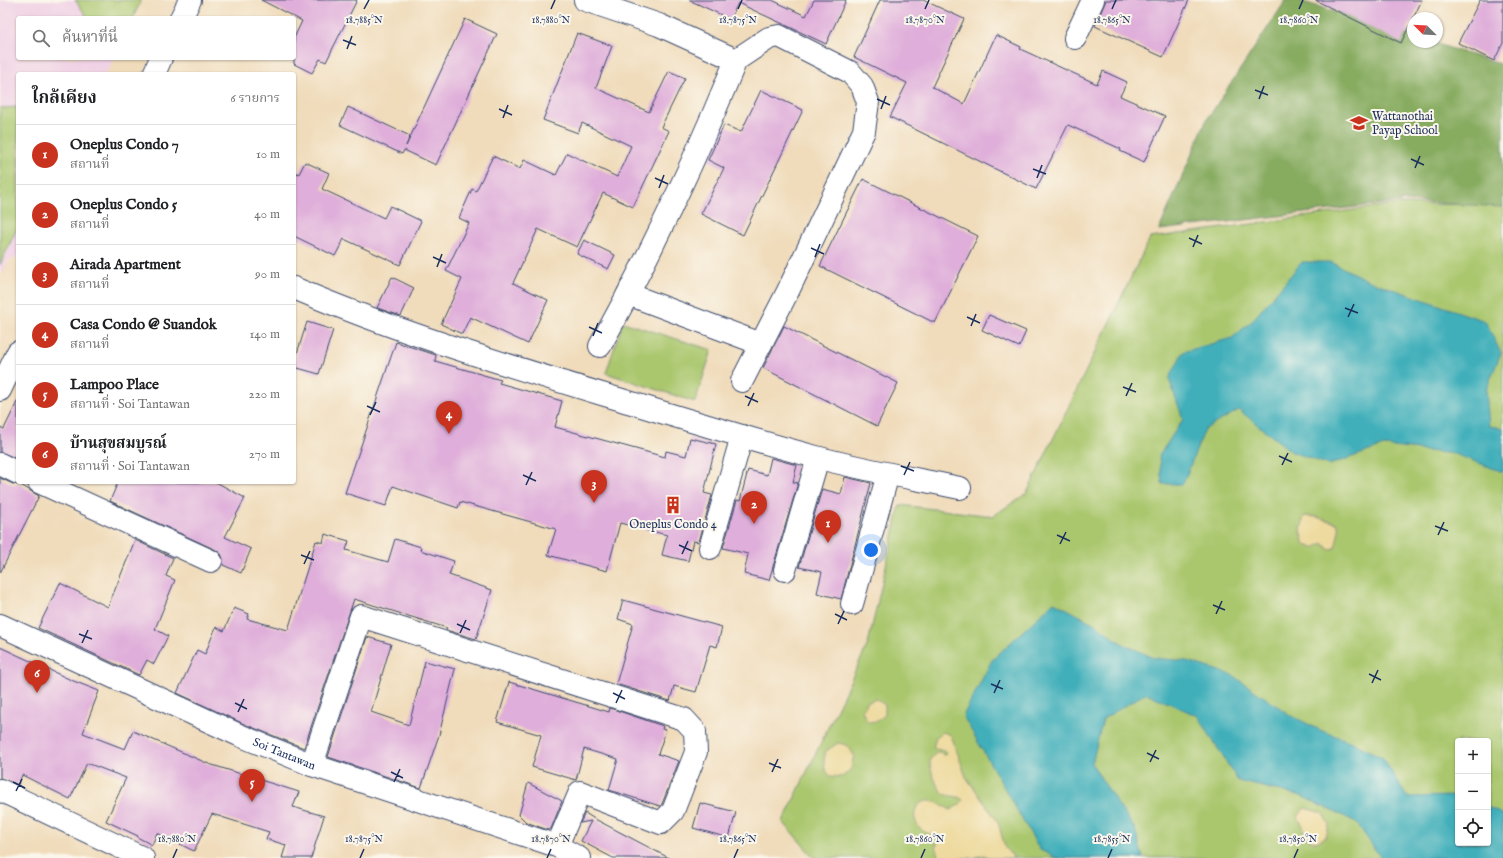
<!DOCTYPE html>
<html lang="th">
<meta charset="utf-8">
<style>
body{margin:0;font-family:"IM FELL English","Noto Serif Thai",serif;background:#f2f2f2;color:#202124}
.controls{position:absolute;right:12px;bottom:12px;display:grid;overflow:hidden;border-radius:4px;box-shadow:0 1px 3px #0004}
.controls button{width:36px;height:36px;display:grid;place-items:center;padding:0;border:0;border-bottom:1px solid #e0e0e0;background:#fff;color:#202124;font:20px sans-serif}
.compass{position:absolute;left:1407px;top:12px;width:36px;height:36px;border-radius:50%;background:#fff;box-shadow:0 1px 3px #0004;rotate:294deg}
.you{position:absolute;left:871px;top:550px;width:14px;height:14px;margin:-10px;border:3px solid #fff;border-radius:50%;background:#1a73e8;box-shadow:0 0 0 6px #1a73e833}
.badge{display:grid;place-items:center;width:26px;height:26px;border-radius:50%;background:#c8321e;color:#fff;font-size:13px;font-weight:700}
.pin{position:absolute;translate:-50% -33px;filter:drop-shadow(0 1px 2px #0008)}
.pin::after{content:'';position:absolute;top:21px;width:14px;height:12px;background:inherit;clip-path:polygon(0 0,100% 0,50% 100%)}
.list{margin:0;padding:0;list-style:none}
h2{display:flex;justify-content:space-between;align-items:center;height:52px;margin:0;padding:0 16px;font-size:17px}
h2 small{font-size:13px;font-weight:400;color:#757577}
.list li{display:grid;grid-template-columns:26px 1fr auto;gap:12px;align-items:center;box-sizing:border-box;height:60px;padding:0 16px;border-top:1px solid #e0e0e0}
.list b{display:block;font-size:15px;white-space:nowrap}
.list p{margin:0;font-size:13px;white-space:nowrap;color:#757577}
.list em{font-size:13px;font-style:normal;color:#757577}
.icon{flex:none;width:22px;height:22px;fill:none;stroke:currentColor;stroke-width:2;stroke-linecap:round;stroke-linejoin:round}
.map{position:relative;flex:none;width:1503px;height:858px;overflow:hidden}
.search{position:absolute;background:#fff;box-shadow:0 1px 3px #0004;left:16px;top:16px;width:280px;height:44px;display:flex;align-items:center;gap:10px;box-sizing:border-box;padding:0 14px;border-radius:4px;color:#757577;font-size:15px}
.panel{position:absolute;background:#fff;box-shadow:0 1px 3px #0004;left:16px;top:72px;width:280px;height:412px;border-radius:4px}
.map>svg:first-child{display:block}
.built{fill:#f0d0e5}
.green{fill:#aac76e;stroke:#627b66;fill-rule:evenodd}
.forest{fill:#87ac61;stroke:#516e60}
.sand{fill:#eeda9e;stroke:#84847e}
.water{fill:#40afba;stroke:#2e6f8c}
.building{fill:#dfaeda}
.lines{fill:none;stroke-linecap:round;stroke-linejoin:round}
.street-casing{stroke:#3b496c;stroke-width:24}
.secondary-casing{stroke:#3b496c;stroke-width:24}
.street{stroke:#fff;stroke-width:22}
.secondary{stroke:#fff;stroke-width:22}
.ticks{fill:none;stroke:#1b2f5e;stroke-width:1.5}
.labels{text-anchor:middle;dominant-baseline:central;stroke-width:4;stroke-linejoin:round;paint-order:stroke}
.poi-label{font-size:12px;fill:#1b2f5e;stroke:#fbf7ec;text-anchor:start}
.street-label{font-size:12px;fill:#1b2f5e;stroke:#fbf7ec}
.ticks-label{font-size:10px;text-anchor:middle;fill:#1b2f5e;stroke:#fbf7ec;stroke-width:4;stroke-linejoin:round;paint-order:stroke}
</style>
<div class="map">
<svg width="1503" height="858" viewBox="0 0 1503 858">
<rect width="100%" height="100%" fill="#fbf7ec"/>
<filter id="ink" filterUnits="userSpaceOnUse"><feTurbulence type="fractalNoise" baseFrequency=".025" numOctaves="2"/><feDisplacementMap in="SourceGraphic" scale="8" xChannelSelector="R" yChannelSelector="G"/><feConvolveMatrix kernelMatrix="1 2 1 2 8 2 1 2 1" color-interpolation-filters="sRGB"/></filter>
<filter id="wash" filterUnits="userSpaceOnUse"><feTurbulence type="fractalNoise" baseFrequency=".012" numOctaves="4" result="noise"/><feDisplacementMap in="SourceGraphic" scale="16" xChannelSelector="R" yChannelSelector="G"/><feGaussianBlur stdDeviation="0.9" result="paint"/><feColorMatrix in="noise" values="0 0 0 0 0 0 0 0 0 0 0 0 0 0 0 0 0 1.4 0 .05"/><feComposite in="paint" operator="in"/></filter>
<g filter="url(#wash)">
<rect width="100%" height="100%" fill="#f0dcbb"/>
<polygon class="built" points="0,0 141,0 133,18 18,18 18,58 114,58 106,74 18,74 18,257 8,261 0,277"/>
<g class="green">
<polygon points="75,0 141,0 133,18 88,18"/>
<polygon points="18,107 18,226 0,265 0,108"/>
<path d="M 1397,204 L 1503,205 L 1503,858 L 814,858 L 783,822 L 868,644 L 900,505 L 993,516 L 1027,493 L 1150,238 ZM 1458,741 L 1488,741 L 1488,843 L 1458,843 Z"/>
<polygon points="623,322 712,350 695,402 606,373"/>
</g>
<polygon class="forest" points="1286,0 1297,0 1413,36 1413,42 1431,42 1503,65 1503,207 1407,201 1159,230 1206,121"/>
<g class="sand">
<polygon points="1304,516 1316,517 1337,523 1339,530 1335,548 1329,550 1323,543 1314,548 1305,545 1301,531"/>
<polygon points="876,699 885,705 885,715 877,721 868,722 862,711 867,702"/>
<path d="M 943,732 L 951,735 L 966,777 L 998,822 L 1005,848 L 1014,858 L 991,858 L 984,855 L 972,858 L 938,858 L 936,846 L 941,836 C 899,835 911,780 950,810 L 959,805 L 963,800 C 957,794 948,798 942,792 C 937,787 930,770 930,762 C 930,758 934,755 938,752 L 940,752 L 943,755 L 946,755 L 945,751 L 933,748 L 936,737 Z"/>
<path d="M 838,743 L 846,745 L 854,755 L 851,769 L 842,777 L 830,776 C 823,768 823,762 826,751 Z"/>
<polygon points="1304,808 1322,813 1329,824 1326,837 1316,842 1305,837 1303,826 1298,817"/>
</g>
<g class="water">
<polygon points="1302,262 1331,262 1367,280 1485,321 1501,353 1486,390 1489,426 1503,428 1503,472 1454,454 1384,446 1329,465 1292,452 1239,410 1205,429 1183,484 1162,484 1159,456 1183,419 1169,379 1183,352 1232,338 1251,322"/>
<polygon points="1054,602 1097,625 1121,643 1154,658 1187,661 1232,675 1290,715 1320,730 1352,742 1383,758 1407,797 1458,796 1458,843 1488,843 1488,807 1503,815 1503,858 1381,858 1356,822 1301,796 1238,781 1198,716 1146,693 1103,719 1092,764 1119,806 1135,829 1143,858 1057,858 1040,850 963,716 992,660"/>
</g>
<g id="blocks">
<g class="building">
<polygon points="261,0 357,0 326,62 320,59 312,73 294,64 294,38 302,21"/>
<polygon points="689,0 772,0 806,16 814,0 846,0 826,44 738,3 730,19"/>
<polygon points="880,0 923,0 964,19 932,87 964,104 996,35 1021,47 1020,49 1097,84 1103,71 1127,82 1120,96 1165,116 1144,162 1120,151 1121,149 1068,125 1036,189 890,117 907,83 854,57"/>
<polygon points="1106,0 1189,0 1163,57 1095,26"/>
<polygon points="1315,0 1422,0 1401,43"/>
<polygon points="1480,0 1503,0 1503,43 1494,61 1458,43"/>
<polygon points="465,19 497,34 436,165 404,150 402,154 340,125 348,107 410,136 406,146"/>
<polygon points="577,33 612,46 596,88 649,112 669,71 685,78 661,127 669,131 633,207 603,193 577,247 538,229 513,283 548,300 528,344 470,317 462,334 441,324 462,279 446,271 469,223 459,218 472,189 476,191 493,156 520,169 524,160 556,175 567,153 617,177 631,146 582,123 578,133 543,120"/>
<polygon points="761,90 803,110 743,235 701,214 724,168 708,160 724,125 741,132"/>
<polygon points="305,162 329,173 322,189 384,218 390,206 421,221 400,265 344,239 335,256 294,236 294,172 299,174"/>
<polygon points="863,179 978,236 935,323 820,266"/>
<polygon points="584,240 615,255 608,269 577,254"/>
<polygon points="392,277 414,288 401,316 377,308"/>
<polygon points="989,315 1026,331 1019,347 982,330"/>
<polygon points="307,322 333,330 319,374 294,367 294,363"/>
<polygon points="784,326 898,383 877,426 763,368"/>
<polygon points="396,342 436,355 435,361 501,380 499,383 562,401 555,427 665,457 666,451 686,456 690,438 716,444 704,493 712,495 699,542 693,541 688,561 662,555 667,535 620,523 607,571 548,555 556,529 460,502 458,508 393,486 386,506 345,493"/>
<polygon points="18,400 18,459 0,452 0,427 4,429"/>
<polygon points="771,458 797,465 793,482 798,483 769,580 744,574 748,554 723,548 737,500 740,501 748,470 767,475"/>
<polygon points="845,477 871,483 841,599 817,593 822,572 799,567 822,489 841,494"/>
<polygon points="0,478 13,484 21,485 39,496 0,573"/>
<polygon points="118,482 216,482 245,498 225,537 251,549 241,573 223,565 223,559 221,554 216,550 110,501"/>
<polygon points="325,534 349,541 346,550 388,562 395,539 421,547 420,550 454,561 449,575 492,590 476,639 446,630 447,628 354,599 304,748 244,724 177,693 197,650 205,654 216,627 224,631 234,608 249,614 247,619 288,630 316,541 323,543"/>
<polygon points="135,540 173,558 166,576 175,580 155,629 168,636 154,664 147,660 139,675 38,628 60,583 108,607"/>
<polygon points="623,600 722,627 717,647 710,645 696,692 674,686 670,701 616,684 633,624 618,619"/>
<polygon points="367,637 391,644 371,712 409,725 425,661 455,669 439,735 421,788 328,757"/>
<polygon points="0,647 71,680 99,691 83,733 125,749 133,731 209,764 299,792 293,807 324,816 311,858 282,858 286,845 266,839 269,832 212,814 194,851 157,833 152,845 137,837 138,836 106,821 126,778 87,763 70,799 22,775 18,785 0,778"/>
<polygon points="509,682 609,712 610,708 663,726 662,729 666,730 658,754 679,761 662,804 660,806 609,790 618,759 584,749 576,780 532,767 541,735 497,722"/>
<polygon points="528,783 562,801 551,829 548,830 526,822 519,815"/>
<polygon points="700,803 736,812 729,838 693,828"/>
<polygon points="585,813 593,818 669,858 613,858 581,841 591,821 580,823"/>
</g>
</g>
</g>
<g filter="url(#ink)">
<use href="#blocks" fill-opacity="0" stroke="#3b496c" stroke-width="1"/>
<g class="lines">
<g class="street-casing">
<g id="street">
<polyline points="585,0 659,25 736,60 769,38 779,36 850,72 862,86 868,102 864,131 788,291 742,381"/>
<polyline points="1075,38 1093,0"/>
<path d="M 294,288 C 395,331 500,363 605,395 C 675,416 745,438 816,457 C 864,470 912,478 960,488"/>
<polyline points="628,294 761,344"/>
<path d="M 600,346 C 651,254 696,158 736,60"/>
<polyline points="0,464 18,473"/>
<polyline points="39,482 211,561"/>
<polyline points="710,548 742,436"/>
<polyline points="785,570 818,458"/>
<polyline points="852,604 888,474"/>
<path id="s1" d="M 0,625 L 239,735 L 312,765 L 557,846 L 579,858"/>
<polyline points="312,765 361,616 684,719 695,731 696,752 673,811 661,823 580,792 557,846"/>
<polyline points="0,790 143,858"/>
</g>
</g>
<g class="secondary-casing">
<g id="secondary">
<polyline points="181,18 190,0"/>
<polyline points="154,74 161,58"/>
<polyline points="0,390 18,352"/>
</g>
</g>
<use href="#street" class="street"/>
<use href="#secondary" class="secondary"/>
</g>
</g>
<path class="ticks" d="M 364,9 L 369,0M 551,9 L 555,0M 738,9 L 742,0M 925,9 L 929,0M 1112,9 L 1116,0M 1299,9 L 1303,0M 343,40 L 356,45M 347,49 L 352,36M 1255,90 L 1268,95M 877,99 L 890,105M 1259,99 L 1264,86M 499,109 L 512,115M 881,109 L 886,96M 503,118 L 508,105M 1411,159 L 1424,165M 1415,168 L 1420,156M 1033,169 L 1046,174M 655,178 L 668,184M 1037,178 L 1042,165M 659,188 L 664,175M 1189,238 L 1202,244M 1193,247 L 1198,235M 811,248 L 824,254M 433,257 L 446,263M 815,257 L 820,244M 437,267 L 442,254M 1345,308 L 1358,313M 967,317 L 980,323M 1348,317 L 1354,304M 971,326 L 976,314M 589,327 L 602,333M 593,336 L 598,323M 1123,387 L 1136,392M 745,396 L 758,402M 1126,396 L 1132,383M 367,406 L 380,412M 748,406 L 754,393M 370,415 L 376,402M 1279,456 L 1292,462M 1282,465 L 1288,453M 901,466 L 914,471M 523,475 L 536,481M 904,475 L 910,462M 526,485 L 532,472M 1435,526 L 1448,531M 1057,535 L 1070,541M 1438,535 L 1444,522M 1060,544 L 1066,532M 679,545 L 692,551M 682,554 L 688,541M 301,555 L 314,560M 304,564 L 310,551M 1213,605 L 1225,610M 835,614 L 847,620M 1216,614 L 1222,601M 457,624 L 470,630M 838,624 L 844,611M 460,633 L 466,620M 79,634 L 92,639M 82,643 L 88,630M 1369,674 L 1381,680M 1372,683 L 1378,670M 991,684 L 1003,689M 613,693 L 625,699M 994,693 L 1000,680M 235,703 L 247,709M 616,703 L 622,690M 238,712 L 244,699M 1147,753 L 1159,759M 1150,762 L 1156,750M 769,763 L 781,768M 391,772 L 403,778M 772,772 L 778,759M 13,782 L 25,788M 394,782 L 400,769M 16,791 L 22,779M 173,858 L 177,849M 360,858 L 364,849M 547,858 L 551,849M 734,858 L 738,849M 921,858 L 925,849M 1108,858 L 1112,849M 1294,858 L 1298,849"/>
<defs>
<g id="school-bare" transform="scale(1.38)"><path d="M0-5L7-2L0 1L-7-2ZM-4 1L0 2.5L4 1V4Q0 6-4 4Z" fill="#c8321e" stroke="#fbf7ec" stroke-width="2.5" paint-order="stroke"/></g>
<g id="building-bare" transform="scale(1.38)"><path d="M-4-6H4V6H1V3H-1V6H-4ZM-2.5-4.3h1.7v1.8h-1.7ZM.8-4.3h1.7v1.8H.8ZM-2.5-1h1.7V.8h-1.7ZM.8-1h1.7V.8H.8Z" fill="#c8321e" stroke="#fbf7ec" stroke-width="2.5" paint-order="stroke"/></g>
</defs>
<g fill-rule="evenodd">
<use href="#school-bare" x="1359" y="123"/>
<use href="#building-bare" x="673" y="505"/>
</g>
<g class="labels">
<g class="poi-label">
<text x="1372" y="116">Wattanothai<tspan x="1372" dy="14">Payap School</tspan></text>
<text x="673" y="524" text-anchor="middle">Oneplus Condo 4</text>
</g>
<g class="street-label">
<text stroke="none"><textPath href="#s1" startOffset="312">Soi Tantawan</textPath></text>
</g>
</g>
<g class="ticks-label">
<text x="364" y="23">18.7885°N</text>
<text x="551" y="23">18.7880°N</text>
<text x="738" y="23">18.7875°N</text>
<text x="925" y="23">18.7870°N</text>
<text x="1112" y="23">18.7865°N</text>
<text x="1299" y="23">18.7860°N</text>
<text x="177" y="842">18.7880°N</text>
<text x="364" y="842">18.7875°N</text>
<text x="551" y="842">18.7870°N</text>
<text x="738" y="842">18.7865°N</text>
<text x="925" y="842">18.7860°N</text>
<text x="1112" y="842">18.7855°N</text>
<text x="1298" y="842">18.7850°N</text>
</g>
</svg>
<div class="controls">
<button>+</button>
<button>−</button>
<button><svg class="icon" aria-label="locate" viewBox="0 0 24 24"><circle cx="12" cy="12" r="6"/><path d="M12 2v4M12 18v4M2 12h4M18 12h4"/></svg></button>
</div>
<svg class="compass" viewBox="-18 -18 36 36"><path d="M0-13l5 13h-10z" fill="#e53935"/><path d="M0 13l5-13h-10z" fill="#757577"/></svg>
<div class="you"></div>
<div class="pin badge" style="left:828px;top:543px">1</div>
<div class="pin badge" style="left:754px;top:524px">2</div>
<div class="pin badge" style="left:594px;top:503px">3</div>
<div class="pin badge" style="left:449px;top:434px">4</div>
<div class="pin badge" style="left:252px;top:802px">5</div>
<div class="pin badge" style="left:37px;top:693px">6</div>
<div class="search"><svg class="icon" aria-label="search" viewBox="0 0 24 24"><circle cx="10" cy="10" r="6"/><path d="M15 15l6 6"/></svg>ค้นหาที่นี่</div>
<section class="panel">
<h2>ใกล้เคียง<small>6 รายการ</small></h2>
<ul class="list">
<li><span class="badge">1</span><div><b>Oneplus Condo 7</b><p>สถานที่</p></div><em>10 m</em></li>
<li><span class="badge">2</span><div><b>Oneplus Condo 5</b><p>สถานที่</p></div><em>40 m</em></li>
<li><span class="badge">3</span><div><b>Airada Apartment</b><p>สถานที่</p></div><em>90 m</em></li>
<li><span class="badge">4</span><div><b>Casa Condo @ Suandok</b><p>สถานที่</p></div><em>140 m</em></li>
<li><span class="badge">5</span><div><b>Lampoo Place</b><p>สถานที่ · Soi Tantawan</p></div><em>220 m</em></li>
<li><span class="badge">6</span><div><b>บ้านสุขสมบูรณ์</b><p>สถานที่ · Soi Tantawan</p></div><em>270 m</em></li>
</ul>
</section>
</div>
